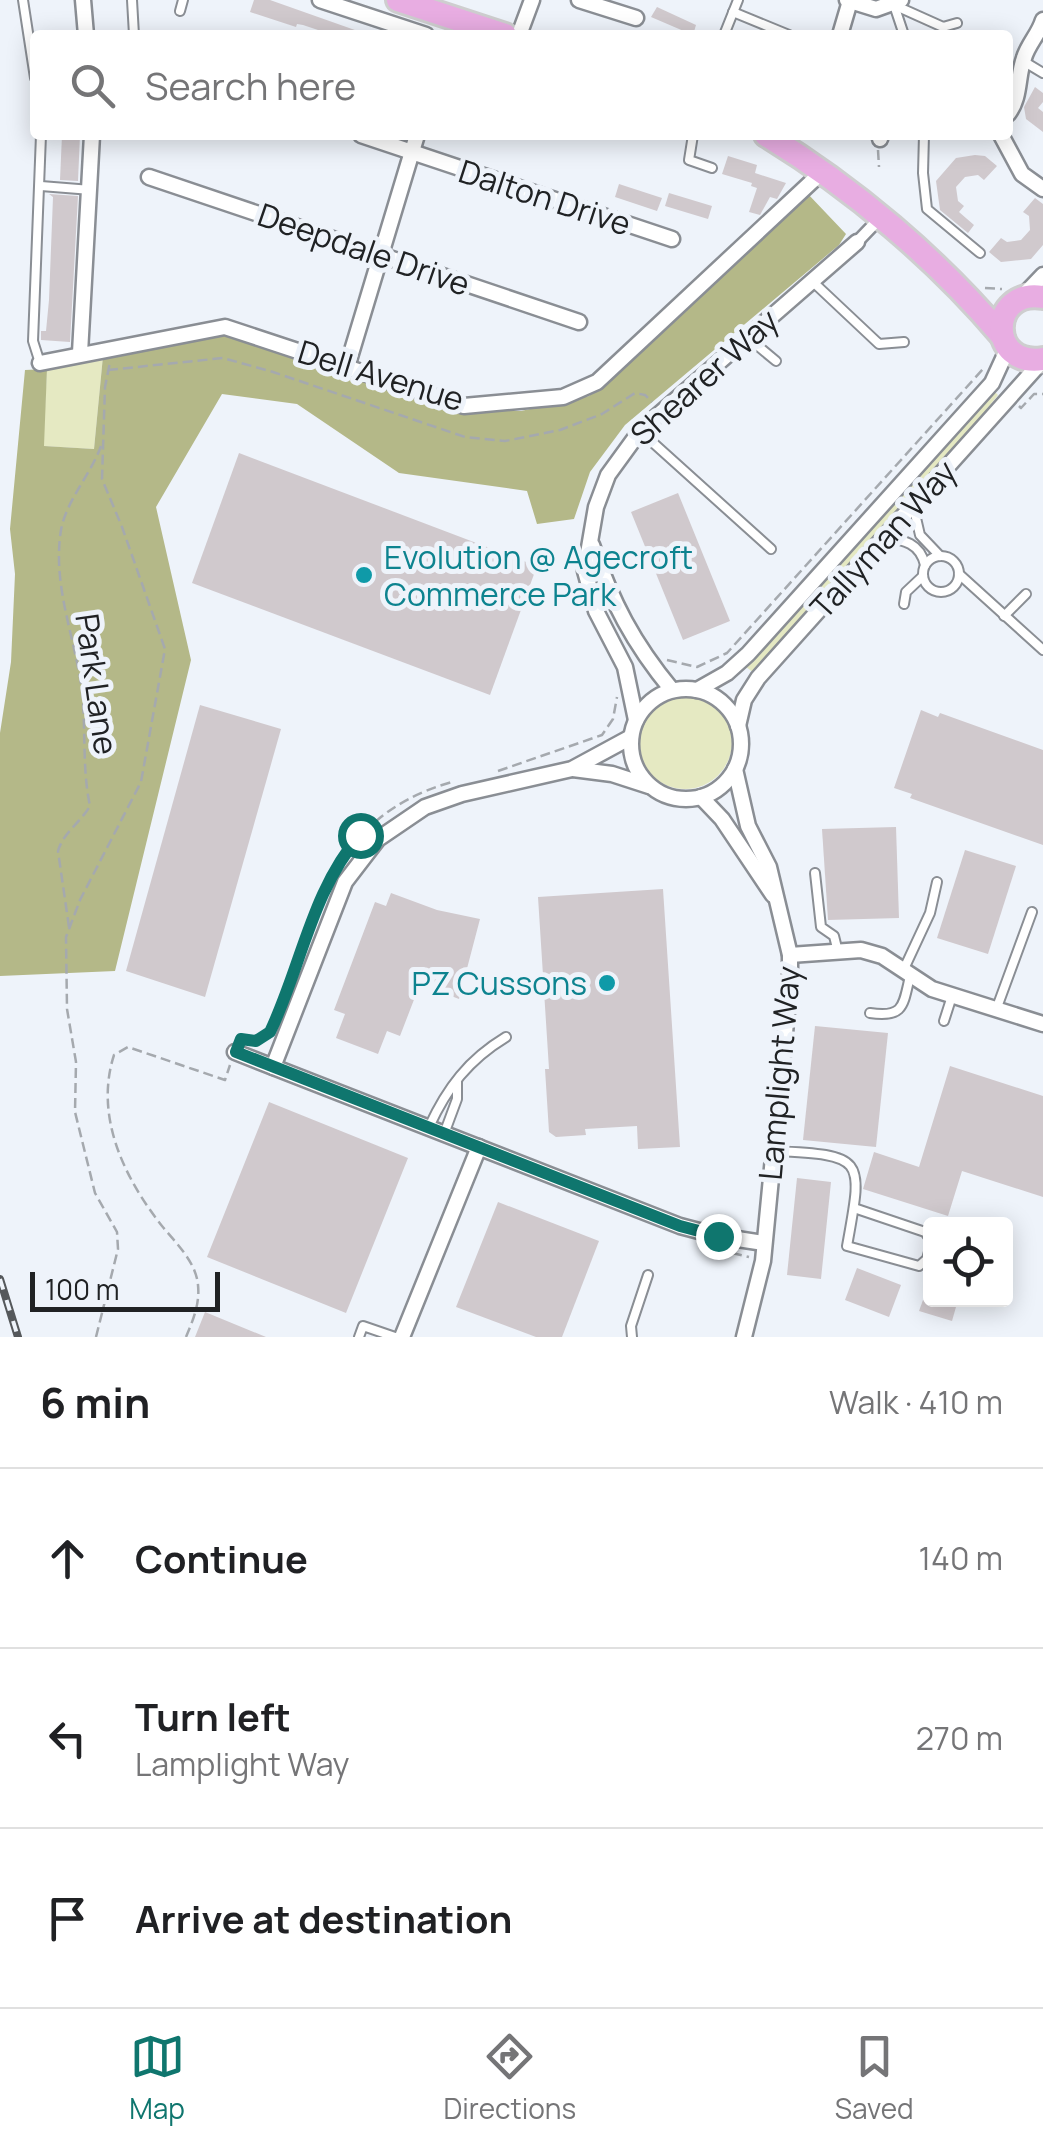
<!DOCTYPE html>
<meta charset="utf-8">
<style>
body{margin:0;font-family:Manrope,sans-serif;background:#f2f2f2;color:#202124}
.controls{position:absolute;right:30px;bottom:30px;display:grid;overflow:hidden;border-radius:10px;box-shadow:0 5px 25px #0003}
.controls button{width:90px;height:90px;display:grid;place-items:center;padding:0;border:0;border-bottom:2px solid #e0e0e0;background:#fff;color:#202124;font:50px sans-serif}
.scale{position:absolute;left:30px;bottom:25px;width:190px;box-sizing:border-box;padding-left:10px;border:5px solid #202224;border-top:0;font-size:28px;line-height:35px;white-space:nowrap;color:#202224;-webkit-text-stroke:8px #eef3fa;paint-order:stroke}
.stop{position:absolute;width:30px;height:30px;margin:-22px;border:8px solid #0f766e;border-radius:50%;background:#fff}
.stop.end{background:#0f766e;border-color:#fff;box-shadow:0 2px 10px #0008}
.list{margin:0;padding:0;list-style:none}
h2{display:flex;justify-content:space-between;align-items:center;height:130px;margin:0;padding:0 40px;font-size:42px}
h2 small{font-size:32px;font-weight:400;color:#757577}
.list li{display:grid;grid-template-columns:65px 1fr auto;gap:30px;align-items:center;box-sizing:border-box;height:180px;padding:0 40px;border-top:2px solid #e0e0e0}
.list b{display:block;font-size:38px;white-space:nowrap}
.list p{margin:0;font-size:32px;white-space:nowrap;color:#757577}
.list em{font-size:32px;font-style:normal;color:#757577}
.icon{flex:none;width:55px;height:55px;fill:none;stroke:currentColor;stroke-width:2;stroke-linecap:round;stroke-linejoin:round}
.map{position:relative;flex:none;width:1043px;height:1337px;overflow:hidden}
.search{position:absolute;background:#fff;box-shadow:0 5px 25px #0003;left:30px;right:30px;top:30px;height:110px;display:flex;align-items:center;gap:25px;box-sizing:border-box;padding:0 35px;border-radius:10px;color:#757577;font-size:38px}
.sheet{height:670px;background:#fff}
nav{display:flex;justify-content:space-around;align-items:center;box-sizing:border-box;height:140px;border-top:2px solid #e0e0e0;background:#fff;font-size:28px;color:#757577}
nav a{display:grid;justify-items:center;gap:5px}
nav .on{color:#0f766e}
.map>svg:first-child{display:block}
.green{fill:#e5e9c2}
.forest{fill:#b4b888}
.building{fill:#d0c9cd}
.lines{fill:none;stroke-linecap:round;stroke-linejoin:round}
.service-casing{stroke:#8a8e94;stroke-width:12}
.pedestrian-casing{stroke:#8a8e94;stroke-width:15}
.minor-casing{stroke:#8a8e94;stroke-width:19}
.primary-casing{stroke:#cececf;stroke-width:28}
.path{stroke:#a5a9ae;stroke-width:2.5;stroke-dasharray:10 5;stroke-linecap:butt}
.service{stroke:#fff;stroke-width:8}
.pedestrian{stroke:#fff;stroke-width:10}
.minor{stroke:#fff;stroke-width:14}
.primary{stroke:#e8ade2;stroke-width:22}
.rail-casing{stroke:#55585b;stroke-width:8}
.rail{stroke:#eef3fa;stroke-width:4;stroke-dasharray:11;stroke-linecap:butt}
.route{stroke:#0f766e;stroke-width:12}
.culture-dot{fill:#0f9aa8;stroke:#eef3fa;stroke-width:4}
.labels{text-anchor:middle;dominant-baseline:central;stroke-width:10;stroke-linejoin:round;paint-order:stroke}
.street-label{font-size:32px;fill:#202224;stroke:#eef3fa}
.culture-label{font-size:32px;fill:#0d838f;stroke:#eef3fa;text-anchor:start}
</style>
<div class="map">
<svg width="1043" height="1337" viewBox="0 0 1043 1337">
<rect width="100%" height="100%" fill="#eef3fa"/>
<g class="green">
<polygon points="103,356 94,449 43,446 47,369"/>
<polygon points="993,390 998,395 971,429 754,673 746,667"/>
<circle cx="685" cy="742" r="47"/>
</g>
<polygon class="forest" points="807,193 846,234 839,245 625,425 590,472 574,519 537,524 527,491 399,473 297,404 222,394 156,507 191,660 115,971 0,976 0,733 11,662 15,574 10,529 25,370 47,369 44,446 94,449 103,356 222,331 447,409 521,411 589,396"/>
<g class="building">
<polygon points="254,0 270,0 369,35 333,35 303,25 297,24 296,27 250,12"/>
<polygon points="657,7 696,25 693,35 651,17"/>
<polygon points="1035,87 1043,93 1043,102 1038,108 1043,112 1043,132 1026,119 1024,107"/>
<polygon points="62,135 80,135 78,181 60,180"/>
<polygon points="975,155 985,156 997,166 984,180 978,175 965,177 956,187 958,201 964,206 959,212 974,225 968,233 940,210 936,181 956,158"/>
<polygon points="728,156 757,165 755,173 786,183 777,199 770,197 760,215 749,212 757,188 751,186 752,183 722,174"/>
<polygon points="619,184 662,198 657,211 615,197"/>
<polygon points="669,193 712,206 708,219 665,206"/>
<polygon points="49,194 78,196 70,342 41,340 41,331 46,331 49,300 53,197"/>
<polygon points="1035,198 1043,204 1043,245 1031,259 1001,262 989,252 1001,238 1007,242 1021,240 1030,230 1029,216 1023,212"/>
<polygon points="239,453 537,566 490,695 192,583"/>
<polygon points="678,493 730,621 683,640 631,512"/>
<polygon points="200,705 281,729 205,997 126,971"/>
<polygon points="921,710 938,717 940,713 1043,750 1043,845 910,798 912,794 894,788"/>
<polygon points="896,827 899,918 828,920 822,829"/>
<polygon points="965,850 1016,866 988,954 937,938"/>
<polygon points="663,889 680,1147 638,1149 637,1126 585,1129 586,1135 556,1137 549,1132 545,1069 549,1069 538,897"/>
<polygon points="391,893 437,910 480,919 459,999 420,984 400,1036 387,1031 378,1054 336,1038 345,1014 334,1010 375,902 386,906"/>
<polygon points="815,1026 888,1033 876,1147 803,1140"/>
<polygon points="950,1066 1043,1096 1043,1197 962,1171 948,1216 863,1189 874,1152 919,1167"/>
<polygon points="269,1102 408,1158 346,1313 207,1257"/>
<polygon points="797,1178 831,1182 821,1279 787,1275"/>
<polygon points="498,1202 599,1241 562,1337 536,1337 456,1307"/>
<polygon points="857,1268 901,1285 889,1317 845,1300"/>
<polygon points="923,1300 958,1300 952,1321 919,1311"/>
<polygon points="205,1312 266,1337 195,1337"/>
</g>
<g class="lines">
<g class="service-casing">
<g id="service">
<polyline points="23,0 35,78"/>
<polyline points="132,0 134,35"/>
<polyline points="894,5 943,27 957,23"/>
<polyline points="894,5 904,35"/>
<polyline points="180,11 183,0"/>
<polyline points="733,12 789,35"/>
<polyline points="724,35 738,0"/>
<polyline points="1023,61 1043,73"/>
<polyline points="693,135 689,160 712,168"/>
<polyline points="924,135 923,173 927,209 980,253"/>
<polyline points="41,186 91,190"/>
<polyline points="812,281 879,344 904,342"/>
<polyline points="746,336 776,361"/>
<polyline points="40,363 33,341 41,135"/>
<polyline points="640,431 771,549"/>
<polyline points="913,505 920,535 940,556"/>
<path d="M 884,537 C 904,540 920,543 925,565"/>
<circle cx="941" cy="574" r="18"/>
<polyline points="959,574 1043,650"/>
<polyline points="904,604 906,592 923,576"/>
<polyline points="1004,616 1026,594"/>
<polyline points="815,873 821,927 834,936 838,952"/>
<polyline points="903,971 930,913 937,882"/>
<polyline points="996,1010 1032,912"/>
<path d="M 870,1013 C 904,1018 903,1006 910,976"/>
<polyline points="944,1021 952,996"/>
<path d="M 429,1127 C 447,1088 468,1060 506,1037"/>
<polyline points="444,1134 457,1099 457,1082"/>
<path d="M 774,1151 C 866,1155 863,1158 847,1246 L 919,1266 L 927,1259 L 930,1248"/>
<polyline points="854,1208 925,1232 930,1239"/>
<polyline points="359,1337 363,1326 395,1337"/>
<polyline points="632,1337 631,1326 648,1275"/>
</g>
</g>
<g class="pedestrian-casing">
<polyline id="pedestrian" points="857,242 880,218"/>
</g>
<g class="minor-casing">
<g id="minor">
<polyline points="83,0 86,35"/>
<polyline points="320,0 426,35"/>
<polyline points="579,0 636,18"/>
<polyline points="847,0 876,9 901,0"/>
<polyline points="519,35 532,0"/>
<polyline points="840,35 850,1"/>
<path d="M 1008,114 C 1021,97 1017,77 1024,58 C 1028,44 1039,34 1043,20"/>
<polyline points="361,135 672,239"/>
<polyline points="1001,135 1022,174 1043,189"/>
<polyline points="880,139 881,135"/>
<polyline points="149,177 579,322"/>
<polyline points="1022,297 1043,275"/>
<polyline points="80,353 92,135"/>
<polyline points="40,363 225,327 464,406 563,397 597,382 822,172"/>
<polyline points="347,367 417,135"/>
<path d="M 592,545 C 612,602 633,643 672,690"/>
<circle cx="686" cy="744" r="55"/>
<polyline points="697,690 727,673 748,654 992,383 1008,348"/>
<polyline points="636,720 625,667 596,611 585,571 596,507 608,475 640,431 857,242"/>
<polyline points="738,726 744,700 758,678 1043,360"/>
<polyline points="573,769 612,774 649,786"/>
<polyline points="735,769 748,826 769,867 790,955 790,981 763,1261 744,1337"/>
<polyline points="701,797 722,819 773,895"/>
<polyline points="790,955 861,950 882,956 932,989 1043,1024"/>
<polyline points="235,1052 680,1226 718,1236 764,1243"/>
<polyline points="273,1067 345,882 378,839 425,807 462,794 572,769 631,737"/>
<polyline points="402,1337 479,1147"/>
</g>
</g>
<g class="primary-casing">
<g id="primary">
<polyline points="398,0 505,35"/>
<path d="M 766,135 C 853,188 937,259 1002,336"/>
<path d="M 1043,297 C 988,288 988,368 1043,359"/>
</g>
</g>
<g class="path">
<polyline points="878,150 879,167"/>
<polyline points="985,288 1002,289"/>
<polyline points="108,370 223,358 273,372 465,437 505,441 560,430 602,414 635,393 645,395 652,402"/>
<polyline points="1019,406 1021,408 1034,394 1043,394"/>
<polyline points="667,660 697,667 727,653 983,369"/>
<polyline points="498,771 602,735 613,719 617,697"/>
<path d="M 69,927 L 58,851 C 63,833 80,823 90,806 C 82,769 86,729 82,691 C 75,637 52,585 61,530 C 66,501 91,474 101,446"/>
<path d="M 241,1039 L 256,1041 L 271,1032 C 319,927 321,819 452,782"/>
<polyline points="732,1253 749,1257"/>
<polyline points="96,1337 118,1249 117,1232 95,1193 75,1112 76,1062 67,1009 66,937 80,900 141,782 165,649 122,527 102,479 105,387 110,362"/>
<path d="M 186,1337 C 193,1320 200,1304 198,1285 C 196,1262 176,1243 162,1226 C 125,1179 94,1117 114,1055 L 128,1047 L 225,1080 L 230,1065"/>
</g>
<use href="#service" class="service"/>
<use href="#pedestrian" class="pedestrian"/>
<use href="#minor" class="minor"/>
<use href="#primary" class="primary"/>
<g class="rail-casing">
<polyline id="rail" points="0,1279 18,1337"/>
</g>
<use href="#rail" class="rail"/>
</g>
<g class="lines">
<path class="route" d="M 360,835 C 312,890 301,967 270,1032 L 256,1041 L 241,1039 L 236,1052 L 680,1226 L 718,1236"/>
</g>
<g class="culture-dot">
<circle cx="364" cy="575" r="10"/>
<circle cx="607" cy="983" r="10"/>
</g>
<g class="labels">
<g class="street-label">
<text transform="translate(545 197) rotate(18)">Dalton Drive</text>
<text transform="translate(364 249) rotate(19)">Deepdale Drive</text>
<text transform="translate(381 375) rotate(17)">Dell Avenue</text>
<text transform="translate(704 377) rotate(-42)">Shearer Way</text>
<text transform="translate(883 539) rotate(-48)">Tallyman Way</text>
<text transform="translate(97 684) rotate(82)">Park Lane</text>
<text transform="translate(779 1073) rotate(-85)">Lamplight Way</text>
</g>
<g class="culture-label">
<text x="384" y="557">Evolution @ Agecroft<tspan x="384" dy="37">Commerce Park</tspan></text>
<text x="587" y="983" text-anchor="end">PZ Cussons</text>
</g>
</g>
</svg>
<div class="controls">
<button><svg class="icon" aria-label="locate" viewBox="0 0 24 24"><circle cx="12" cy="12" r="6"/><path d="M12 2v4M12 18v4M2 12h4M18 12h4"/></svg></button>
</div>
<div class="scale">100 m</div>
<div class="stop" style="left:360px;top:835px"></div>
<div class="stop end" style="left:718px;top:1236px"></div>
<div class="search"><svg class="icon" aria-label="search" viewBox="0 0 24 24"><circle cx="10" cy="10" r="6"/><path d="M15 15l6 6"/></svg>Search here</div>
</div>
<section class="sheet">
<h2>6 min<small>Walk · 410 m</small></h2>
<ul class="list">
<li><svg class="icon" aria-label="ahead" viewBox="0 0 24 24"><path d="M12 20V5M6 11l6-6 6 6"/></svg><div><b>Continue</b></div><em>140 m</em></li>
<li><svg class="icon" aria-label="left" viewBox="0 0 24 24"><path d="M17 20v-9H6M10 6l-5 5 5 5"/></svg><div><b>Turn left</b><p>Lamplight Way</p></div><em>270 m</em></li>
<li><svg class="icon" aria-label="arrive" viewBox="0 0 24 24"><path d="M6 21V4h12l-3 4 3 4H6"/></svg><div><b>Arrive at destination</b></div></li>
</ul>
</section>
<nav>
<a class="on"><svg class="icon" aria-label="map" viewBox="0 0 24 24"><path d="M3 6l6-2 6 2 6-2v14l-6 2-6-2-6 2zM9 4v14M15 6v14"/></svg>Map</a>
<a><svg class="icon" aria-label="directions" viewBox="0 0 24 24"><path d="M12 3l9 9-9 9-9-9zM9 14v-3h6M13 9l2 2-2 2"/></svg>Directions</a>
<a><svg class="icon" aria-label="saved" viewBox="0 0 24 24"><path d="M7 4h10v16l-5-4-5 4z"/></svg>Saved</a>
</nav>
